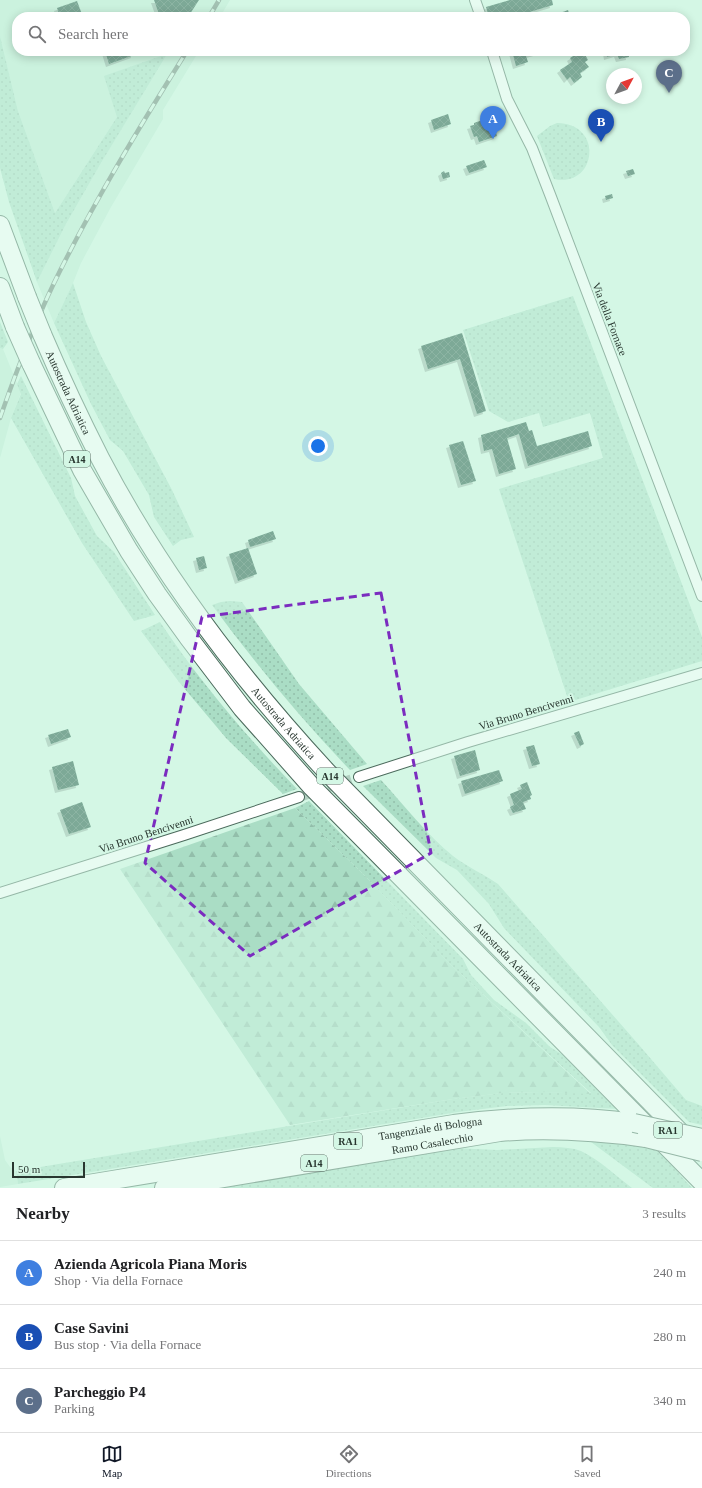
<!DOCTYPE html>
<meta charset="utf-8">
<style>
body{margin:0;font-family:Georgia,serif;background:#f6f6f6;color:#202124}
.compass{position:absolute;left:606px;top:68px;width:36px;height:36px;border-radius:50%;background:#fff;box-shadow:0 2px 10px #0003;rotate:49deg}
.scale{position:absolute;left:12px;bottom:10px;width:73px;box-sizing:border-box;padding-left:4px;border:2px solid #28362f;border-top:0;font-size:11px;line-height:14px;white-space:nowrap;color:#28362f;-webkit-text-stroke:3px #d4f7e5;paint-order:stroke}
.you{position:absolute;left:318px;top:446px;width:14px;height:14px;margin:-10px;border:3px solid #fff;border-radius:50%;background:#1a73e8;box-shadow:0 0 0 6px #1a73e833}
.badge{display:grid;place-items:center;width:26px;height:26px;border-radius:50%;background:#111827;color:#fff;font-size:13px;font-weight:700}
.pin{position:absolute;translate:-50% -33px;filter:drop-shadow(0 1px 2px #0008)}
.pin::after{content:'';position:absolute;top:21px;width:14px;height:12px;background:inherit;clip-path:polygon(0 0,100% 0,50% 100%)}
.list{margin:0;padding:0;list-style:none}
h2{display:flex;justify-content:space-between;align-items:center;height:52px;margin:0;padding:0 16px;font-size:17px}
h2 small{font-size:13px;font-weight:400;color:#757577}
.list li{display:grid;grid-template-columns:26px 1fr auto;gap:12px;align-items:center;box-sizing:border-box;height:64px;padding:0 16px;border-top:1px solid #e0e0e0}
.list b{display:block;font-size:15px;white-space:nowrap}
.list p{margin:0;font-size:13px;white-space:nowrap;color:#757577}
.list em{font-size:13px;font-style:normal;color:#757577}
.icon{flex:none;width:22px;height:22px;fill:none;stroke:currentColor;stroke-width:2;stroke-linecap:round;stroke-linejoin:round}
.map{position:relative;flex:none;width:702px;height:1188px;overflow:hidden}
.search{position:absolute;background:#fff;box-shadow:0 2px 10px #0003;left:12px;right:12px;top:12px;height:44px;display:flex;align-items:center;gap:10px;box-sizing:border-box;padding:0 14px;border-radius:16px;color:#757577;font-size:15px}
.sheet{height:244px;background:#fff}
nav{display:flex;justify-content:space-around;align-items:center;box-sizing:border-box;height:56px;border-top:1px solid #e0e0e0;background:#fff;font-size:11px;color:#757577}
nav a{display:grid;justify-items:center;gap:2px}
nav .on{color:#111827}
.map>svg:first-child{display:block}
.built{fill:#c0ead6}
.grass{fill:url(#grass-dots)}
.forest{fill:url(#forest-firs)}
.building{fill:url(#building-cross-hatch);filter:url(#shadow)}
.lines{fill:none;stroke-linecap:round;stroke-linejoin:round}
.minor-tunnel{stroke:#b2d0c1;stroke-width:10;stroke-dasharray:10 5;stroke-linecap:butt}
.minor-casing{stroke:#4b6a5c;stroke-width:12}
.motorway-casing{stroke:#4b6a5c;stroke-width:20}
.minor{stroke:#fff;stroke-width:10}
.motorway{stroke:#fff;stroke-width:18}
.rail-casing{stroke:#687e73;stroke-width:4.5}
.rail{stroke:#d4f7e5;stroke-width:3;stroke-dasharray:9;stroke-linecap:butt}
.motorway-bridge-casing{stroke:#4b6a5c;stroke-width:20;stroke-linecap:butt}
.motorway-bridge{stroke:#fff;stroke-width:18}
.marked{fill:none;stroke:#7b2cbf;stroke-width:3;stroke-dasharray:8 5;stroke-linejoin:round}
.labels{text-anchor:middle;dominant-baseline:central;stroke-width:4;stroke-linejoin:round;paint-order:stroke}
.shield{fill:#d4f7e5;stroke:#5c7066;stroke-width:1}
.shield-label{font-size:10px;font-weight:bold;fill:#28362f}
.street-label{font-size:11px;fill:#28362f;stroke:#d4f7e5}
</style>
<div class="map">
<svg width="702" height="1188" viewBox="0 0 702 1188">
<defs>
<pattern id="grass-dots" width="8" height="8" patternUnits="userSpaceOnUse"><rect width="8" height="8" fill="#aaddc5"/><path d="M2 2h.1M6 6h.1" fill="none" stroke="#92beaa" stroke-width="1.8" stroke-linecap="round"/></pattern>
<pattern id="forest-firs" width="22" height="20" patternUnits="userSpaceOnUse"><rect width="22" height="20" fill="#aaddc5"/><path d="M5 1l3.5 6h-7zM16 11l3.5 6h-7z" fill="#92beaa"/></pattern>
<pattern id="building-cross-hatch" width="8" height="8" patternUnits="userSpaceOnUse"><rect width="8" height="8" fill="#134c37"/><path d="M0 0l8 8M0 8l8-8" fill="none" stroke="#356453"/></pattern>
<filter id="shadow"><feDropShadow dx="-3" dy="3" stdDeviation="0" flood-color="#0004"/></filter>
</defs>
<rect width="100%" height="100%" fill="#d4f7e5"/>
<g class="built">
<polygon points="0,0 230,0 220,17 17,17 17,51 199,51 163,110 163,119 111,207 81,263 73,283 54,323 37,282 66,224 101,163 166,54 117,117 55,213 18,111 0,36"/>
<polygon points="0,348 3,349 21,393 11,418 0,458"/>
<polygon points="0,1136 5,1160 10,1167 16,1171 18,1184 0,1187"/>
</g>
<g class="grass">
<polygon points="0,36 18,111 55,213 117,117 104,76 167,54 101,163 66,224 37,282 9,202 0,168"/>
<path d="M 557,123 C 604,123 597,188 554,179 L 537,136 L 550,126 Z"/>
<polygon points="73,283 86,322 101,356 172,490 194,537 181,540 173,546 154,517 149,495 123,451 110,440 91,404 54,323"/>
<polygon points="573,296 702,637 702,661 569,702 499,489 603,458 590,413 543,427 539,413 508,422 489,411 463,330"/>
<polygon points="0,322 8,342 3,349 0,348"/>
<polygon points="21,376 71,478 75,496 97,536 114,552 155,615 134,621 82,543 11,418 21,394 17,384"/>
<path d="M 230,601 L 242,602 L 299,684 L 367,764 L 350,770 C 300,718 255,663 212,605 L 221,602 Z"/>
<path d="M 160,622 C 200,682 247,737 297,789 L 283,794 L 226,738 L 179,682 L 141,631 Z"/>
<path d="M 381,780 C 404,805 427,835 453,856 C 467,867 484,874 498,884 L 639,1045 L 686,1100 L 702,1106 L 702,1125 L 689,1122 L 612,1045 L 599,1027 L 504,928 L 489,904 L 457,870 L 436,858 L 363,786 Z"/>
<polygon points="309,801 463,959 471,975 494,1000 526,1023 550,1047 563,1055 619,1109 545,1105 507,1106 458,1112 18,1184 16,1171 453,1099 503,1093 541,1092 591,1093 451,965 363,874 295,808"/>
<polygon points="592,1140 642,1147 663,1152 681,1176 692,1188 653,1188 591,1142"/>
<path d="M 553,1147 C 563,1147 573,1148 581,1151 C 600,1160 616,1176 632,1188 L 210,1188 L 453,1148 L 497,1150 Z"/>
</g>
<polygon class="forest" points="295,808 363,874 451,965 591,1094 541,1092 503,1093 453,1099 290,1125 120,869"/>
<g class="building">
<polygon points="154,0 199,0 188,17 177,17 176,15 171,17 160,17"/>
<polygon points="510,0 552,0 553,5 513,17 489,17 486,7"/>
<polygon points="77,1 83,17 60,17 57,8"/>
<polygon points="568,10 570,17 549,17"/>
<polygon points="105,51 133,51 134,55 109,64"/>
<polygon points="512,51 543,51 526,56 528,62 516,66"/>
<polygon points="581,51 583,51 588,60 585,62 589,67 580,73 582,77 574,83 570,77 567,80 560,70 572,62 570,58"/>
<polygon points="606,51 628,51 629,57 619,59 617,54 607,57"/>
<polygon points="448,114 451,124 434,130 431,120"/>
<polygon points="491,117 497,136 479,142 477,136 474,137 470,126 474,125 474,123"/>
<polygon points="484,160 487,167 469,173 466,166"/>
<polygon points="633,169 635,174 628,176 626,171"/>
<polygon points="444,171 445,173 449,172 450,177 443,179 441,173"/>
<polygon points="612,194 613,198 606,200 605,196"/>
<polygon points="462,333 486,411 477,414 460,359 428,369 421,346"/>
<polygon points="526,422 529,431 532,430 537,446 588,431 592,446 528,466 519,434 507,438 516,469 499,474 492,449 484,451 481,435"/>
<polygon points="463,441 476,481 461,485 449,445"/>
<polygon points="273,531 276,539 250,547 248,540"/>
<polygon points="248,548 257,574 238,581 229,554"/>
<polygon points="204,556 207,568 199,570 196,558"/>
<polygon points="68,729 71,737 51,744 48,735"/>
<polygon points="579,731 584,744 580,746 574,733"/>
<polygon points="534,745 540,764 532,766 526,747"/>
<polygon points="475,750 480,770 460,776 454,756"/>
<polygon points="73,761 79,785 58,790 52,767"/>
<polygon points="499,770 503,781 465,794 461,781"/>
<polygon points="527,782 532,795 530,796 531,799 523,802 526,809 513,813 510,807 514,805 510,794 522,789 520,785"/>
<polygon points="82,802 91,827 69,834 60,810"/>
</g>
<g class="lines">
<polyline class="minor-tunnel" points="299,797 359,777"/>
<g class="minor-casing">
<g id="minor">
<polyline points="475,0 481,17"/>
<polyline points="492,51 507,99 532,148 551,197 702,596"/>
<polyline points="359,777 468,742 702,673"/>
<polyline points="0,893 184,835 299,797"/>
</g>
</g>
<g class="motorway-casing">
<g id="motorway">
<polyline points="0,225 27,297"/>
<polyline points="0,287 15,327"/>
<path id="s1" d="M 42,334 C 60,376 79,417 100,458 C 160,573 239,677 327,772 L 687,1139"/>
<polyline points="31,363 82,470 129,551 157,594 188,637 242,708 312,787 702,1182"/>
<path id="s2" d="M 64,1188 L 454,1124 C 515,1116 573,1114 634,1123"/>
<path id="s3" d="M 164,1188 L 500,1132 C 550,1128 596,1131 646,1138"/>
</g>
</g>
<use href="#minor" class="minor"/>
<use href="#motorway" class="motorway"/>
<g class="rail-casing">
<g id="rail">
<polyline points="209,17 219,0"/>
<path d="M 0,418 C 16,372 33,327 54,283 C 93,203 140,126 187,51"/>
</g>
</g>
<use href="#rail" class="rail"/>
<g class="motorway-bridge-casing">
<g id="motorway-bridge">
<polyline points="27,297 42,334"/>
<polyline points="15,327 31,363"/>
<polyline points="634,1123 702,1138"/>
<polyline points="646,1138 702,1152"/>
</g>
</g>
<use href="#motorway-bridge" class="motorway-bridge"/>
</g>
<path d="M0 0H702V1188H0ZM 381,593 L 431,853 L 250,956 L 145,863 L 202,617 Z" fill="#d4f7e5" fill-opacity=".55" fill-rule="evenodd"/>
<path class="marked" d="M 381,593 L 431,853 L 250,956 L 145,863 L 202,617 Z"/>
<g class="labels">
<g class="shield">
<rect x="64" y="451" width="26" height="16" rx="3"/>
<rect x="317" y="768" width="26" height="16" rx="3"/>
<rect x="654" y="1122" width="28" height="16" rx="3"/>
<rect x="334" y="1133" width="28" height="16" rx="3"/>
<rect x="301" y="1155" width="26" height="16" rx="3"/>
</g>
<g class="shield-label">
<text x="77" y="459">A14</text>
<text x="330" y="776">A14</text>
<text x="668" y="1130">RA1</text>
<text x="348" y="1141">RA1</text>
<text x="314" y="1163">A14</text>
</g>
<g class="street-label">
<text transform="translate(610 319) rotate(69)">Via della Fornace</text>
<text stroke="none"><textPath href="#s1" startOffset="64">Autostrada Adriatica</textPath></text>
<text transform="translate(526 712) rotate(-17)">Via Bruno Bencivenni</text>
<text stroke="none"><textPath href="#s1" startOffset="460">Autostrada Adriatica</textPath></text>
<text transform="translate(146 834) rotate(-18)">Via Bruno Bencivenni</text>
<text stroke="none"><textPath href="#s1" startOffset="784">Autostrada Adriatica</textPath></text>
<text stroke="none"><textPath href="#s2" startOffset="371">Tangenziale di Bologna</textPath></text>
<text stroke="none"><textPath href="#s3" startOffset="272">Ramo Casalecchio</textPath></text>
</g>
</g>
</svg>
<svg class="compass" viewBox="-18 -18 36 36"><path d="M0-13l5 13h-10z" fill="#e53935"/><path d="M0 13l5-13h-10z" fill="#757577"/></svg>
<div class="scale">50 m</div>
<div class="you"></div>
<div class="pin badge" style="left:493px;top:139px;background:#3f7fe0">A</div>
<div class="pin badge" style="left:601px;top:142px;background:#1a4fb4">B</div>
<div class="pin badge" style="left:669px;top:93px;background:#5c6f8a">C</div>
<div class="search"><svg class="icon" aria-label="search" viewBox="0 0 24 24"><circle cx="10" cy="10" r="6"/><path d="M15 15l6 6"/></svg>Search here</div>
</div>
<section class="sheet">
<h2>Nearby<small>3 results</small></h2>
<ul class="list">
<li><span class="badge" style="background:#3f7fe0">A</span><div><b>Azienda Agricola Piana Moris</b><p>Shop · Via della Fornace</p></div><em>240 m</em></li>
<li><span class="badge" style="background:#1a4fb4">B</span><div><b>Case Savini</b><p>Bus stop · Via della Fornace</p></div><em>280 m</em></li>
<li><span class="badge" style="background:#5c6f8a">C</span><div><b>Parcheggio P4</b><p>Parking</p></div><em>340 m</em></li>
</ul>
</section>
<nav>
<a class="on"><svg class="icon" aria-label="map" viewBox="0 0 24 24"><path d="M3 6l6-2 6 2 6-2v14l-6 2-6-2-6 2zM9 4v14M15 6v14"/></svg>Map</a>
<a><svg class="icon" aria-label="directions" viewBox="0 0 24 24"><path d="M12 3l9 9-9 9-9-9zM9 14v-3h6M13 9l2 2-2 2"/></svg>Directions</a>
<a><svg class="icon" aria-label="saved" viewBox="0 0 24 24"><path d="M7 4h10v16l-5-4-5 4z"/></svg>Saved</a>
</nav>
